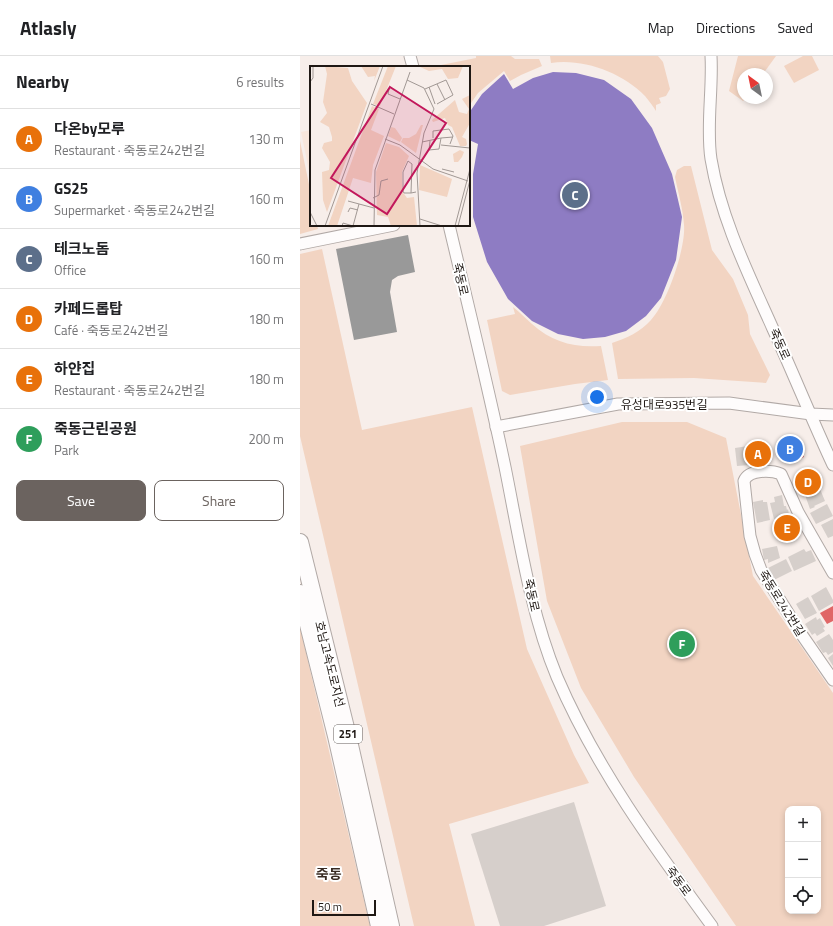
<!DOCTYPE html>
<meta charset="utf-8">
<style>
body{margin:0;font-family:"Titillium Web","Noto Sans KR",sans-serif;background:#f2f2f2;color:#202124}
.controls{position:absolute;right:12px;bottom:12px;display:grid;overflow:hidden;border-radius:8px;box-shadow:0 2px 6px #0003}
.controls button{width:36px;height:36px;display:grid;place-items:center;padding:0;border:0;border-bottom:1px solid #e0e0e0;background:#fff;color:#202124;font:20px sans-serif}
.compass{position:absolute;left:437px;top:12px;width:36px;height:36px;border-radius:50%;background:#fff;box-shadow:0 2px 6px #0003;rotate:327deg}
.scale{position:absolute;left:12px;bottom:10px;width:64px;box-sizing:border-box;padding-left:4px;border:2px solid #1f1814;border-top:0;font-size:11px;line-height:14px;white-space:nowrap;color:#1f1814;-webkit-text-stroke:3px #fff;paint-order:stroke}
.you{position:absolute;left:297px;top:341px;width:14px;height:14px;margin:-10px;border:3px solid #fff;border-radius:50%;background:#1a73e8;box-shadow:0 0 0 6px #1a73e833}
.badge{display:grid;place-items:center;width:26px;height:26px;border-radius:50%;background:#6b635f;color:#fff;font-size:13px;font-weight:700}
.pin{position:absolute;translate:-50% -50%;border:2px solid #fff;box-shadow:0 1px 4px #0006}
.list{margin:0;padding:0;list-style:none}
h2{display:flex;justify-content:space-between;align-items:center;height:52px;margin:0;padding:0 16px;font-size:17px}
h2 small{font-size:13px;font-weight:400;color:#757577}
.list li{display:grid;grid-template-columns:26px 1fr auto;gap:12px;align-items:center;box-sizing:border-box;height:60px;padding:0 16px;border-top:1px solid #e0e0e0}
.list b{display:block;font-size:15px;white-space:nowrap}
.list p{margin:0;font-size:13px;white-space:nowrap;color:#757577}
.list em{font-size:13px;font-style:normal;color:#757577}
.actions{display:flex;gap:8px;padding:12px 16px}
.actions a{flex:1;padding:9px 0;border:1px solid #6b635f;border-radius:8px;text-align:center;font-size:14px;color:#6b635f}
.actions .main{background:#6b635f;color:#fff}
.icon{flex:none;width:22px;height:22px;fill:none;stroke:currentColor;stroke-width:2;stroke-linecap:round;stroke-linejoin:round}
.map{position:relative;flex:none;width:533px;height:870px;overflow:hidden}
header{display:flex;align-items:center;gap:24px;box-sizing:border-box;height:56px;padding:0 20px;background:#fff;border-bottom:1px solid #e0e0e0}
header strong{font-size:19px}
nav{display:flex;gap:22px;margin-inline-start:auto;font-size:14px}
main{display:flex}
aside{flex:1;background:#fff}
.map>svg:first-child{display:block}
.built{fill:#f8e6db}
.green{fill:#f2d4c2;fill-rule:evenodd}
.shops{fill:#e06666}
.offices{fill:#8e7cc3}
.industry{fill:#999}
.building{fill:#d6cfcb}
.lines{fill:none;stroke-linecap:round;stroke-linejoin:round}
.minor-casing{stroke:#b1a9a6;stroke-width:13}
.highway-casing{stroke:#b1a9a6;stroke-width:18}
.minor{stroke:#fefcfc;stroke-width:11}
.highway{stroke:#fefcfc;stroke-width:16}
.labels{text-anchor:middle;dominant-baseline:central;stroke-width:4;stroke-linejoin:round;paint-order:stroke}
.shield{fill:#fff;stroke:#625d5a;stroke-width:1}
.shield-label{font-size:11px;font-weight:bold;fill:#1f1814}
.street-label{font-size:12px;fill:#1f1814;stroke:#fff}
.quarter-label{font-size:14px;font-weight:bold;fill:#392b22;stroke:#fff}
.inset-road{fill:none;stroke:#a19894;stroke-width:1}
.view{fill:#c2185b;fill-opacity:0.15;stroke:#c2185b;stroke-width:2}
.inset-edge{fill:none;stroke:#1f1814;stroke-width:2}
</style>
<header>
<strong>Atlasly</strong>
<nav><a>Map</a><a>Directions</a><a>Saved</a></nav>
</header>
<main>
<aside>
<h2>Nearby<small>6 results</small></h2>
<ul class="list">
<li><span class="badge" style="background:#e8710a">A</span><div><b>다온by모루</b><p>Restaurant · 죽동로242번길</p></div><em>130 m</em></li>
<li><span class="badge" style="background:#3f7fe0">B</span><div><b>GS25</b><p>Supermarket · 죽동로242번길</p></div><em>160 m</em></li>
<li><span class="badge" style="background:#5c6f8a">C</span><div><b>테크노돔</b><p>Office</p></div><em>160 m</em></li>
<li><span class="badge" style="background:#e8710a">D</span><div><b>카페드롭탑</b><p>Café · 죽동로242번길</p></div><em>180 m</em></li>
<li><span class="badge" style="background:#e8710a">E</span><div><b>하얀집</b><p>Restaurant · 죽동로242번길</p></div><em>180 m</em></li>
<li><span class="badge" style="background:#2e9e5b">F</span><div><b>죽동근린공원</b><p>Park</p></div><em>200 m</em></li>
</ul>
<div class="actions"><a class="main">Save</a><a>Share</a></div>
</aside>
<div class="map">
<svg width="533" height="870" viewBox="0 0 533 870">
<rect width="100%" height="100%" fill="#f7eeea"/>
<polygon class="built" points="11,74 11,124 1,76"/>
<g class="green">
<polygon points="176,0 211,0 215,3 239,3 242,10 221,19 210,25 204,15 178,37 169,50 169,11 141,11 141,9 176,2"/>
<path d="M 250,0 L 358,0 L 363,6 L 370,33 L 366,40 L 359,42 L 361,47 L 356,49 L 356,55 C 353,50 349,45 345,40 C 323,17 283,2 251,7 Z"/>
<polygon points="438,0 476,0 463,18 443,18 443,42 446,42 443,45 429,35"/>
<polygon points="503,0 512,0 519,14 494,27 484,10"/>
<polygon points="0,85 11,138 11,169 17,169 18,173 0,178"/>
<path d="M 384,110 L 391,110 L 412,194 L 433,223 L 448,259 L 450,278 L 470,319 L 466,327 L 394,322 L 318,323 L 312,287 C 327,282 340,276 351,264 C 367,247 386,192 384,169 C 383,153 378,136 375,121 L 377,114 Z"/>
<polygon points="22,193 62,374 172,351 227,593 274,699 289,727 149,768 175,870 114,870 0,380 0,198"/>
<path d="M 213,251 C 220,256 225,262 232,268 C 252,286 274,292 301,290 L 308,324 L 275,328 L 210,339 L 202,335 L 187,264 L 215,258 Z"/>
<path d="M 322,366 L 387,366 L 426,382 L 453,520 L 533,637 L 533,870 L 436,870 L 334,721 L 281,632 L 247,545 L 220,390 ZM 488,753 L 518,753 L 518,855 L 488,855 Z"/>
<polygon points="0,571 70,870 0,870"/>
</g>
<g class="shops">
<polygon points="497,387 504,401 497,404 496,401 490,404 485,395 485,388"/>
<polygon points="464,388 466,406 452,408 450,390"/>
<polygon points="512,415 519,429 505,435 498,421"/>
<polygon points="489,460 491,468 494,467 496,475 483,479 482,476 478,477 475,464"/>
<polygon points="533,550 533,565 527,568 520,557"/>
</g>
<polygon class="offices" points="253,16 276,17 304,24 331,43 352,72 372,118 382,161 376,204 361,242 346,260 326,275 305,281 283,283 258,278 232,265 208,243 187,206 173,161 173,118 178,88 169,84 169,57 182,38 204,18 213,33 233,22"/>
<polygon class="industry" points="108,179 115,216 98,220 92,224 90,236 97,276 54,284 36,193"/>
<g class="building">
<polygon points="448,390 450,409 437,410 435,392"/>
<polygon points="520,433 525,445 514,450 515,451 510,453 505,439"/>
<polygon points="482,439 484,450 486,450 487,454 488,453 489,459 474,463 470,447 475,446 474,441"/>
<polygon points="463,444 463,446 467,446 470,464 457,467 453,446"/>
<polygon points="527,448 533,460 516,468 510,457"/>
<polygon points="533,463 533,480 528,482 521,469"/>
<polygon points="477,490 480,502 468,507 468,503 464,504 462,493"/>
<polygon points="504,493 506,496 511,494 516,505 494,515 488,501"/>
<polygon points="486,503 492,515 474,524 468,512"/>
<polygon points="526,531 533,544 533,547 519,555 511,540"/>
<polygon points="508,541 517,557 505,563 496,548"/>
<polygon points="516,561 517,564 520,562 525,571 523,572 525,575 517,580 515,577 512,579 505,568"/>
<polygon points="529,578 533,584 533,596 528,599 526,596 523,597 516,586"/>
<polygon points="533,598 533,610 528,602"/>
<polygon points="274,746 306,850 244,870 200,870 171,778"/>
</g>
<g class="lines">
<g class="minor-casing">
<g id="minor">
<polyline points="110,0 113,11"/>
<path d="M 411,0 C 413,33 406,71 411,103 C 421,163 449,219 473,273 C 494,319 512,364 533,409"/>
<path d="M 149,169 C 168,249 188,330 205,411 C 219,480 230,556 257,621 C 296,712 354,791 412,870"/>
<polyline points="0,188 94,169"/>
<polyline points="196,371 318,348 429,347 511,358 533,359"/>
<path d="M 533,517 L 498,456 L 481,418 C 471,414 449,413 444,425 L 450,480 L 455,498 L 461,514 L 502,579 L 533,624"/>
</g>
</g>
<g class="highway-casing">
<g id="highway">
<polyline points="0,486 47,676 91,870"/>
<polyline points="0,537 36,680 79,870"/>
</g>
</g>
<use href="#minor" class="minor"/>
<use href="#highway" class="highway"/>
</g>
<g class="labels">
<rect class="shield" x="34" y="669" width="28" height="18" rx="3"/>
<g class="shield-label">
<text x="48" y="678">251</text>
</g>
<g class="street-label">
<text transform="translate(161 223) rotate(77)">죽동로</text>
<text transform="translate(480 288) rotate(66)">죽동로</text>
<text x="364" y="348">유성대로935번길</text>
<text transform="translate(232 539) rotate(77)">죽동로</text>
<text transform="translate(482 547) rotate(58)">죽동로242번길</text>
<text transform="translate(30 608) rotate(76)">호남고속도로지선</text>
<text transform="translate(379 825) rotate(54)">죽동로</text>
</g>
<g class="quarter-label">
<text x="29" y="817">죽동</text>
</g>
</g>
<g transform="translate(10 10)">
<rect width="160" height="160" fill="#f7eeea"/>
<path d="M 15,0 L 38,2 L 42,15 L 57,37 L 17,146 L 13,134 L 12,106 L 19,104 L 20,96 L 12,82 L 14,77 L 22,75 L 22,71 L 19,61 L 10,56 L 17,47 L 13,36 L 17,8 ZM 51,0 L 70,0 L 64,15 L 65,10 L 58,11 ZM 78,0 L 86,0 L 70,40 L 63,38 ZM 108,0 L 153,0 L 148,12 L 138,13 L 132,3 L 119,5 ZM 160,29 L 160,57 L 152,71 L 156,73 L 157,78 L 156,80 L 150,80 L 142,61 L 138,59 L 135,52 L 123,56 L 122,54 L 145,34 L 149,46 L 157,48 L 159,43 L 152,33 ZM 62,40 L 69,43 L 61,64 L 74,70 L 63,99 L 61,117 L 43,112 L 27,160 L 18,160 ZM 111,59 L 113,59 L 106,87 L 91,76 L 93,72 L 99,72 L 106,68 ZM 81,61 L 85,62 L 92,72 L 90,76 L 78,70 ZM 76,77 L 89,81 L 99,90 L 92,106 L 92,125 L 97,132 L 104,131 L 107,160 L 81,160 L 78,151 L 67,149 L 66,106 ZM 150,84 L 154,86 L 152,91 L 148,96 L 144,96 L 143,88 ZM 110,99 L 142,113 L 137,131 L 109,124 Z" fill="#f2d4c2"/>
<path class="inset-road" d="M 97,14 L 114,22 L 124,43 L 114,67 L 107,107 L 110,160M 0,16 L 3,12 L 3,0M 127,18 L 135,34M 119,21 L 125,38M 79,23 L 78,28 L 90,33M 115,23 L 136,14 L 143,29 L 127,38M 61,38 L 84,48M 123,72 L 123,65 L 139,63 L 143,70 L 140,78M 131,72 L 143,71M 75,73 L 90,79 L 123,103 L 158,115M 0,75 L 0,97M 112,76 L 131,72 L 129,83 L 119,84 L 120,75M 131,79 L 160,82M 132,103 L 144,106M 101,127 L 94,127 L 93,125 L 93,106 L 98,95 L 102,98 L 101,127 L 106,126M 63,132 L 69,129 L 71,115 L 78,113M 38,135 L 64,142M 0,146 L 7,160M 38,146 L 40,142 L 48,144M 110,153 L 132,160M 15,160 L 73,0M 32,160 L 33,157 L 43,160M 43,160 L 49,138M 64,160 L 65,104 L 100,6M 145,160 L 160,103M 148,160 L 160,114"/>
<path class="view" d="M 80,21 L 136,57 L 77,148 L 21,112 Z"/>
<rect width="160" height="160" class="inset-edge"/>
</g>
</svg>
<div class="controls">
<button>+</button>
<button>−</button>
<button><svg class="icon" aria-label="locate" viewBox="0 0 24 24"><circle cx="12" cy="12" r="6"/><path d="M12 2v4M12 18v4M2 12h4M18 12h4"/></svg></button>
</div>
<svg class="compass" viewBox="-18 -18 36 36"><path d="M0-13l5 13h-10z" fill="#e53935"/><path d="M0 13l5-13h-10z" fill="#757577"/></svg>
<div class="scale">50 m</div>
<div class="you"></div>
<div class="pin badge" style="left:458px;top:398px;background:#e8710a">A</div>
<div class="pin badge" style="left:490px;top:393px;background:#3f7fe0">B</div>
<div class="pin badge" style="left:275px;top:139px;background:#5c6f8a">C</div>
<div class="pin badge" style="left:508px;top:426px;background:#e8710a">D</div>
<div class="pin badge" style="left:487px;top:472px;background:#e8710a">E</div>
<div class="pin badge" style="left:382px;top:588px;background:#2e9e5b">F</div>
</div>
</main>
